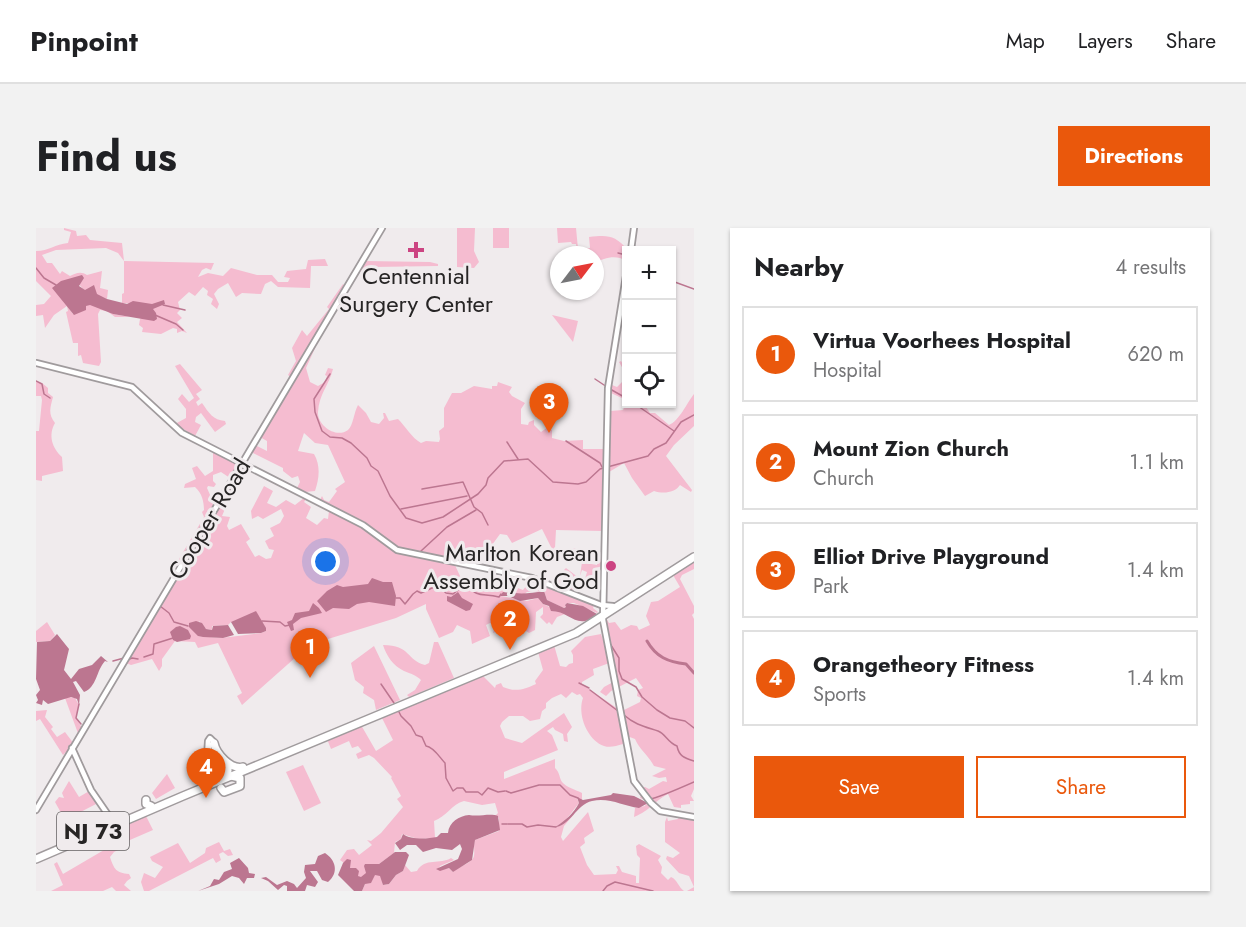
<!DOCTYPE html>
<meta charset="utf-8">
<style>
body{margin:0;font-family:Jost,sans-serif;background:#f2f2f2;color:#202124}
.controls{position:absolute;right:18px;top:18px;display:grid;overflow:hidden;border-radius:0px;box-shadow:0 2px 4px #0004}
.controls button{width:54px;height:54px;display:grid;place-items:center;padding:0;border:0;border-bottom:2px solid #e0e0e0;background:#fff;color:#202124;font:30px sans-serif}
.compass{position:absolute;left:514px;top:18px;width:54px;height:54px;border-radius:50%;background:#fff;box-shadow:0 2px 4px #0004;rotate:58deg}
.you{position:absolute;left:290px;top:334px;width:21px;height:21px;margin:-15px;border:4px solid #fff;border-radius:50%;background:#1a73e8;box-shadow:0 0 0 9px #1a73e833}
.badge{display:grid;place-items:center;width:39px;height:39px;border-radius:50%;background:#ea580c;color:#fff;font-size:20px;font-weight:700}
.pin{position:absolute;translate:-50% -50px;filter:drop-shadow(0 2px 3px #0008)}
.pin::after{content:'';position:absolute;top:32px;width:21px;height:18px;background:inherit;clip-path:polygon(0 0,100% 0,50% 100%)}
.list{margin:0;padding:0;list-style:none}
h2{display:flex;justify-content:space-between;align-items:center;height:78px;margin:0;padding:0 24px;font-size:26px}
h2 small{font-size:20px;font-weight:400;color:#757577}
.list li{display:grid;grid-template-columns:39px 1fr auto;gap:18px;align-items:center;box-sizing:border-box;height:96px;margin:0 12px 12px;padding:0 12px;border:2px solid #e0e0e0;border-radius:0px}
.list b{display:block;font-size:22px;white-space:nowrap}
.list p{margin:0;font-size:20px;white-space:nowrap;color:#757577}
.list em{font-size:20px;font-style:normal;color:#757577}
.actions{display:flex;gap:12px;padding:18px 24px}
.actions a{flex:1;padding:14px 0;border:2px solid #ea580c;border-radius:0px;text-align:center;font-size:21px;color:#ea580c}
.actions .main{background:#ea580c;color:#fff}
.icon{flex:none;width:33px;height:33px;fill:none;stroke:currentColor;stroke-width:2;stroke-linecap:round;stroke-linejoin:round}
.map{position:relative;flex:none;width:658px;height:663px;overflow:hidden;border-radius:0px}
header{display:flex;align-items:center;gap:36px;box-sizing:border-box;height:84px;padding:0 30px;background:#fff;border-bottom:2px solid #e0e0e0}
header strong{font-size:28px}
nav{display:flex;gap:33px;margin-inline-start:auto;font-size:21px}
.intro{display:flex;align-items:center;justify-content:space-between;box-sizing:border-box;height:144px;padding:0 36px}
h1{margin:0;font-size:42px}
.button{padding:15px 27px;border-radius:0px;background:#ea580c;color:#fff;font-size:21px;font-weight:700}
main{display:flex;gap:36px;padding:0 36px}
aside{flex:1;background:#fff;border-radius:0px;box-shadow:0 2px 4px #0004}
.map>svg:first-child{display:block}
.green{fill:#f5bcd0;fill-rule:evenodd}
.water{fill:#bc7690}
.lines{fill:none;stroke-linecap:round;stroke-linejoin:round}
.stream{stroke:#bc7690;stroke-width:1.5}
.canal{stroke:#bc7690;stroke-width:3}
.secondary-casing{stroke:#a09b9d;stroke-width:8}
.highway-casing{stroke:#a09b9d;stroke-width:10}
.secondary{stroke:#fff;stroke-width:4.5}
.highway{stroke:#fff;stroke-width:7}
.poi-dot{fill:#cc4482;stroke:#f0ebed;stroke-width:2}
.labels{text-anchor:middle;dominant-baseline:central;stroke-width:6;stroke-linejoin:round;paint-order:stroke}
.shield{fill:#f0ebed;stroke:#636061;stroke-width:1.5}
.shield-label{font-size:22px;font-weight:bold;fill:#272525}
.poi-label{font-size:24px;fill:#272525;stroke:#f0ebed}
.street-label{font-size:24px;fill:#272525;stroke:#f0ebed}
</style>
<header>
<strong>Pinpoint</strong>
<nav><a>Map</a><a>Layers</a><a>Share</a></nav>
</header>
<div class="intro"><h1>Find us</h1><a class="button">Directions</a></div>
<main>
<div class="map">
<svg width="658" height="663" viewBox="0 0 658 663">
<rect width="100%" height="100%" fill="#f0ebed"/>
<g class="green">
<path d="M 28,0 L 40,3 L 41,8 L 50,7 L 54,12 L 86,15 L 88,33 L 178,35 L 175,42 L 170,40 L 166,42 L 162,49 L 172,45 L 187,48 L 195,40 L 221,47 L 236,47 L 242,54 L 252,54 L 254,50 L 248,49 L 251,43 L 270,41 L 272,32 L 289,31 L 292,38 L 275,38 L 274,60 L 242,59 L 235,53 L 229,56 L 225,66 L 206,65 L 200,69 L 192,55 L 182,61 L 178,66 L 183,76 L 181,81 L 175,76 L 177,71 L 171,67 L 172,63 L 167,59 L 159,68 L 153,64 L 142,74 L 144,82 L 141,85 L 146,90 L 141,94 L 151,105 L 146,103 L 141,105 L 141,101 L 137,100 L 125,106 L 106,104 L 107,100 L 103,97 L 104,91 L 116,81 L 115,77 L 86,75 L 86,66 L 88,65 L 88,33 L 82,25 L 70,20 L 20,22 L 6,27 L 11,35 L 16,35 L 24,46 L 26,43 L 34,48 C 40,45 45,43 51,47 L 66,43 L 64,60 L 72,62 L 71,71 L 48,62 L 38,51 L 19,61 L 37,86 L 50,77 L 55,76 L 72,82 L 77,86 L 94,89 L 79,89 L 71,83 L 64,82 L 62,86 L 65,134 L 63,138 L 47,135 L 45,127 L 42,128 L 42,115 L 37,115 L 30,84 L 32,83 L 31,78 L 18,87 L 9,100 L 7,87 L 0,88 L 0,77 L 8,76 L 15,68 L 0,53 L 0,23 C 13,23 19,16 32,15 L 35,4 L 28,2 Z"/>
<polygon points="421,0 439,0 438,23 443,34 438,40 421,39"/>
<rect x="457" y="0" width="16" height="20"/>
<path d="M 521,0 L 540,0 L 542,21 L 554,20 L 553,9 C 573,7 578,7 592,22 L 590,33 C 580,26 568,30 559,35 L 559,27 L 545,27 L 544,23 L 541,23 L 540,16 L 536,16 L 535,14 L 522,15 Z"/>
<polygon points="329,33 394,34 402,36 402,38 338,39 322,45"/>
<polygon points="307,56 308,57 255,149 252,147 260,133 256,120 266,102 271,108 293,81 291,79"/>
<polygon points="516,87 542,93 537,114"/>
<path d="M 285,107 L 270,140 L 274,154 L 282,158 L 289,154 L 291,148 L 289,147 L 292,140 L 297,141 C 293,157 283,166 282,184 C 281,197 300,211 312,202 C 317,198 318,184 322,177 L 330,185 L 335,194 L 343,196 L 348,190 L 347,185 L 349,185 L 353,193 L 362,191 C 369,198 376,210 385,215 L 390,213 L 403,214 L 404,211 L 403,203 L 408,199 L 408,180 L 416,165 L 425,165 L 438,158 L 456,161 L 456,158 L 461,158 L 462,154 L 476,159 L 473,164 L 476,168 L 489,175 L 485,181 L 485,196 L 492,197 L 493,194 L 498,192 L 498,197 L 505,204 L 512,199 L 516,202 L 516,210 L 528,213 L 547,212 L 547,221 L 567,221 L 566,303 L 520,302 L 519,320 L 551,321 L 550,335 L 561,337 L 562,331 L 568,332 L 567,338 L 559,340 L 558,349 L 564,349 L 565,343 L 568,343 L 567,353 L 549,351 L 551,344 L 546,342 L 544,348 L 546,334 L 534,326 L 519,321 L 506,336 L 516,321 L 506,301 L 476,315 L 471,307 L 464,306 L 456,317 L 434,324 L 428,333 L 364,320 L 329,294 L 284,272 L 286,268 L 288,272 L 293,274 L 301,263 L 299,261 L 309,254 L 292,217 L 279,215 L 268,205 L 262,223 L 278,226 C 285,238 283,251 279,263 L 269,264 L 261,260 L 264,254 L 262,248 L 256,250 L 247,243 L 247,240 L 215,224 L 219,217 L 231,223 L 231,213 L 224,209 Z"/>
<polygon points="585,133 590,141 590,172 575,165 576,157 581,159 586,154 587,141 583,134"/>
<path d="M 144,136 L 166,162 L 160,166 L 164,171 L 160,174 L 162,178 L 166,175 C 173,185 177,192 189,193 L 190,196 L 179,204 L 165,185 L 160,189 L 159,194 L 165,197 L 159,208 L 139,196 L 150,190 L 150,181 L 142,171 L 146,166 L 153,174 L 158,170 L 139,138 Z"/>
<path d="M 0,154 L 6,155 L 12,160 L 12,165 L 17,169 C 14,180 12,186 19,195 C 12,207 16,220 26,229 L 27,243 L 6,248 L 6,253 L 0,252 L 0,203 L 3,203 L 6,172 L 5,168 L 0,168 Z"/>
<path d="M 658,166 L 658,198 L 638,217 L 630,228 L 656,262 L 655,264 L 644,257 C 639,265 627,266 618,263 L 609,268 L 596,250 L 588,235 L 573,244 L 574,183 L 587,182 L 590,174 L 608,176 L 614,185 L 619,185 L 633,197 C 643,193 651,175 658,166 Z"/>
<path d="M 177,223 L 201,236 L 194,250 L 185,244 L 177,247 L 177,253 L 180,256 L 178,259 L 172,258 L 171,260 L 175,269 L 180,273 L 142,336 L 140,336 L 168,289 L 166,284 L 168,282 C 168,274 166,265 159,259 L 148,260 L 149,256 L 160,251 L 156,240 L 161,238 L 169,248 L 177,243 Z"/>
<path d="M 197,256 L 201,257 L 203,260 L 197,268 L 192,265 L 188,271 L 192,274 L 186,288 L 194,289 L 191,298 L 193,302 L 205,296 L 214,311 L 210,314 L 219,329 L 223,327 L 230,331 L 235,330 L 238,322 L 233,321 L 229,313 L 238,308 L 234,300 L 244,295 L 248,288 L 245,281 L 227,291 L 222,288 L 216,291 L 215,283 L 228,258 L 237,263 L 231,275 L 240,279 L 250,272 L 259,277 L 268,270 L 270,271 L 268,274 L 275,279 L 270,290 L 281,297 L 288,290 L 292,291 L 293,283 L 328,300 L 361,322 L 418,335 L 424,348 L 436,350 L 437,354 L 447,356 L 450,353 C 456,357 467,360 474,357 L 487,362 L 494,353 L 493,360 L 499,362 L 501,355 L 558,377 L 557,380 L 562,384 L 561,385 L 538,375 L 531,375 L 529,377 L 530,379 L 527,380 L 511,372 L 508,363 L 491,364 L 487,367 L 469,364 L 465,368 L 491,373 L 502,370 L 507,376 L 529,386 L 521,389 L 516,397 L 513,394 L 511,396 L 504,389 L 507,386 L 507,379 L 500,384 L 499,402 L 493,405 L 490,403 L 486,404 L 484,400 L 476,404 L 472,392 L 469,395 L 471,400 L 469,404 L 462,403 L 457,405 L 459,397 L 454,395 L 450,397 L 454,408 L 436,416 L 434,403 L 421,397 L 417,404 L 403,410 L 390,381 L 390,376 L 360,390 L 279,415 L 260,429 L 206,477 L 201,468 L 206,465 L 182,415 L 162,420 L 159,414 L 139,413 L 126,431 L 126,438 L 123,443 L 116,431 L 95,437 L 90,435 L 102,418 L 103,414 ZM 163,393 L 170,401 L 176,402 L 176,398 L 192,397 L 195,394 L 226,394 L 230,403 L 225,405 L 185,410 L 162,408 Z"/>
<path d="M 658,333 L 658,341 L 646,347 L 644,351 L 658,378 L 658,385 L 656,387 L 658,391 L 658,561 L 655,568 L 658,573 L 654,573 L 654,576 L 645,577 L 645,580 L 638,579 L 632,566 C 617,574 615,582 598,589 L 599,580 L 609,578 L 611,573 L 604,570 L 605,567 L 601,562 L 609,559 L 613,561 L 627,553 L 631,554 L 630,549 L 623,550 L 616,548 L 630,541 L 618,538 C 612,527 604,522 599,511 L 591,508 L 586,483 L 604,474 L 605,470 L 601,468 L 602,462 L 607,460 L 600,450 L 575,463 L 570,468 L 564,464 L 568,459 L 579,453 L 576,434 L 557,441 L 558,447 L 546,454 L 546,456 L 582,481 L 589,511 L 587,516 C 580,518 574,520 568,518 C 551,512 541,486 547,470 L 544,466 L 541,467 L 536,464 L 530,470 L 525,466 L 516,470 L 510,475 L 510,480 L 506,483 L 504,491 L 494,493 L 487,488 L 473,488 L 466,494 L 464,498 L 469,510 L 486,515 L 528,485 L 536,499 L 531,506 L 532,514 L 528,513 L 527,506 L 519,502 L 517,499 L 511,503 L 516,507 L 522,522 L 468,544 L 468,551 L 519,531 L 519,540 C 524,545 523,549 526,554 C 530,559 540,562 546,565 L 546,572 L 541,570 L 543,575 L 529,593 L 521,598 L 524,598 L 539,585 L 528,598 L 525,609 L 527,613 L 552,584 L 558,603 L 548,610 L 549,615 L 544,619 L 551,637 L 558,647 L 580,646 L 582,642 L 580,638 L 583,638 L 586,644 L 600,648 L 600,655 L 603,655 L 604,630 L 601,627 L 600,618 L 603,616 L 625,628 L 622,632 L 626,639 L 625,645 L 632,652 L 635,649 C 642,652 642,659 648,663 L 326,663 L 329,656 L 322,648 L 321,641 L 314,640 L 314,632 L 308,635 L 304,632 L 311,622 L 318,621 L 323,627 L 336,617 L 331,612 L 335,613 L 345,605 L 367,579 L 361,571 L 365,568 L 355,550 L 356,549 L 338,530 L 333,527 L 322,531 L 320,526 L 326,523 L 322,518 L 316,520 L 313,513 L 295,521 L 291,511 L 325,497 L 340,523 L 357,512 L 345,488 L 446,447 L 459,460 L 460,457 L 465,455 L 467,459 C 480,464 487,462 500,456 L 499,453 L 507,442 L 502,424 L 518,417 L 524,438 L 530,439 L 533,436 L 537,435 L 537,427 L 535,423 L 549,409 L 565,406 L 568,415 L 572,417 L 570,390 L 573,395 L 579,394 L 585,402 L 595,397 L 601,398 L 603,402 L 614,397 L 610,388 L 615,374 L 622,373 L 644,359 L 637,347 ZM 428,573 L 446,577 L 459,575 L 462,585 L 460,587 L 463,590 L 463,603 L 439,612 C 437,618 439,622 438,628 C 436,636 422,638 417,644 L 413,640 L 402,642 L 404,638 L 418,632 L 415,630 C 404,637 389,629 381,643 L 375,644 L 369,637 L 367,643 L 360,647 L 353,656 L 347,657 L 343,636 L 358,625 L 359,614 L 365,611 L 366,606 L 382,611 L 399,610 L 398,593 C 410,589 416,576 428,573 Z"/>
<polygon points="530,340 543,350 539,364 515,355"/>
<polygon points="11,394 19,407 14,413 0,414 0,403"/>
<path d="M 398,414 L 402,414 L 418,450 L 373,469 L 371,467 L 379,462 L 385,452 C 380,447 375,446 368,443 C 357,438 350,427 347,417 C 375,417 370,432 389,437 L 393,435 Z"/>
<polygon points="338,418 364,472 340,482 338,472 327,465 328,459 319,452 315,435"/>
<polygon points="33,469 39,470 43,477 40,489 47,502 43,508 29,470"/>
<polygon points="11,482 9,489 17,499 15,501 21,509 29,504 38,516 27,527 4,491 0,493 0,483"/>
<polygon points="267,537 285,575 268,583 250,544"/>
<polygon points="131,546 139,560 120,571 116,565"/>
<polygon points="33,553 43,569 55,562 62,575 29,592 19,574 23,569 28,570 26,565"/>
<path d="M 109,586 L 117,602 L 87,615 L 88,619 L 78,624 L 74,629 C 78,641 80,645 93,646 L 95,650 L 91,653 L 88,657 L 95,663 L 80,663 L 76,659 L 67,663 L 15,663 L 27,657 L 18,636 L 21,634 L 27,646 L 68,622 L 68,619 L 93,608 L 87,596 Z"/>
<polygon points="643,588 658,590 658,663 651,663 658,659 653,648 643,645 630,631 631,628 637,630 644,625 629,614 629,594 631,589 632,593 642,591"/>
<polygon points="183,614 188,623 194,621 197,627 192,628 187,624 183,626 185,632 180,635 177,630 113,663 108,663 105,654 108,645 119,650 127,639 116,633 114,629 142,615 154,635 169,625 170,620"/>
</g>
<g class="water">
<polygon points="46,47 48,50 43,58 49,62 58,57 61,66 71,71 91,76 97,73 116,76 128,72 129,76 117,81 120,85 121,91 118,93 77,86 54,77 50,78 50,82 38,87 16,60 25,53"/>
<polygon points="336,350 347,354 356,354 360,368 359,378 333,374 321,376 313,381 297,380 290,384 281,373 291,363 301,357 307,359 332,356"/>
<path d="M 508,363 L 511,372 L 528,380 L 530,379 L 529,377 L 531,375 L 547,378 L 561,386 C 541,404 535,383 515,383 L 513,378 L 507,376 L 502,370 L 484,373 L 472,368 L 464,368 L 467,364 C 482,366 493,366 508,363 Z"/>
<polygon points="422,364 426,370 437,376 434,382 430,383 411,373 411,368 415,369"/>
<polygon points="277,375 283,380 286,385 265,390 257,396 258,402 255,403 251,394 256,392 259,385 273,383"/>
<polygon points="220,383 230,400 230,403 225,405 202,406 195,394"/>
<polygon points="160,393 166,395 170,401 176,402 177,398 192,397 198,407 187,410 167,409 162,408 153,399 153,395"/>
<polygon points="144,398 152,402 155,408 154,411 141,414 137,412 134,404 140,399"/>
<path d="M 21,406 L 33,421 L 28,442 L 35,451 L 43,441 L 56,437 L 65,428 L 72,434 L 69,433 C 60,443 61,459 48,464 L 40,453 L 37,454 L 44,467 L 43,477 L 41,471 L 35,469 L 12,476 L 7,472 L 6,477 L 0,475 L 2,472 L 0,467 L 4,462 L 0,451 L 1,414 L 14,413 Z"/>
<path d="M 577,565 L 598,568 L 612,575 L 603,580 C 587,578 573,569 556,573 C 541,576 533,599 519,599 C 528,594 538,585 543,575 L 541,569 L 547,572 L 575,567 Z"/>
<path d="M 433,587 C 443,589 454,585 462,588 L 464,602 L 439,612 L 436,632 L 417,644 L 413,640 L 404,643 L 400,641 L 422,631 L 426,621 L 424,616 L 416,622 L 400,620 L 387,624 L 380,617 L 371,617 L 364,622 L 359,615 L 365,611 L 367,606 C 375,612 391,611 401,609 L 405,605 L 412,605 C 413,594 423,588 433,587 Z"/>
<polygon points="359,624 370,624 373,627 367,643 360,647 353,656 347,657 344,648 339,647 335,655 329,656 326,663 318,663 302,647 307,635 311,631 315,632 314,640 320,640 323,643 322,648 325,649 330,645 328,638 329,636 343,636"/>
<path d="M 289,625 C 300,632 303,645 292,654 L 286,652 L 281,643 L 274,643 L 282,654 L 279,659 L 271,657 L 269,663 L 251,663 L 251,658 L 248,657 L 242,662 L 232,653 L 225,650 L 230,649 L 241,657 L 251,653 L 258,656 L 261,660 L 270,650 L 268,644 L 269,637 L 279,636 L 282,628 Z"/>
<polygon points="203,630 212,640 213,645 219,646 218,650 211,650 208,656 203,650 196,648 183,656 162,663 174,658 178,651 183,652 188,644 196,641 194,635"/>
</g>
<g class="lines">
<g class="stream">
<polyline points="582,25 590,27"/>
<polyline points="0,40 8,50 20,57"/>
<polyline points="636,53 658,61"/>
<polyline points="127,77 149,82"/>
<polyline points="119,87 140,96 147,102"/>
<polyline points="294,146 278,171 279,184 286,203 294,209 306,210 315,215 331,230 335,238 342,243 354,268 370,290 386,295 407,289 442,266 450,257 452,250 468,233 492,231 517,254 542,256 550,254 564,241 612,228 618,221 630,215 645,194 658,187"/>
<polyline points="559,151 571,159"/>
<polyline points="0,153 6,156 8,166 14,170"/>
<polyline points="574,161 590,170"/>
<polyline points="599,176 638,203"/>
<polyline points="530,213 564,235 566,239"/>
<polyline points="471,214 482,231"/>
<polyline points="386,261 427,254 438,279 446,285 452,297"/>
<polyline points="365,281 431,268"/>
<polyline points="385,323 411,299 440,282"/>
<path d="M 360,370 L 364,370 L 369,376 L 377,366 L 381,363 L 385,365 L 396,360 L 403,359 L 410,365 L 417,366 L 430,356 C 443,372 447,364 463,369 L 465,366"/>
<polyline points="124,378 133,385 138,394 152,398"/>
<polyline points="226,393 244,394 249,398 254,397"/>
<polyline points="573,414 583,430 583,443 586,451 600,459 606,469 621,482 634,490 649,493 658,500"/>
<polyline points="108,429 117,426 118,416 137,410"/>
<polyline points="91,432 96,430 102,431"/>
<polyline points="77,433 88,430"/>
<polyline points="543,455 553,460"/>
<polyline points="345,456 358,475"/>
<polyline points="554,462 582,483"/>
<polyline points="43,476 40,490 45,496"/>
<path d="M 362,482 L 365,488 L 375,498 L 380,507 L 386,509 L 390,518 C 398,519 404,530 409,535 L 410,550 L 417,563 L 421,560 L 427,560 L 430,564 L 442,564 L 446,567 L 452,560 L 462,564 L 469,563"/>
<path d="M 588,487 C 599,497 610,499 622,503 C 630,506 631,514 641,518 C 643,528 648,530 658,533"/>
<polyline points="470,563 475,565 503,557 524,557 534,567 542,570"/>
<path d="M 614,571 C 621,570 649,558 658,554"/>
<polyline points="466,596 471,596"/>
<polyline points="472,596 486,596 491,599 502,597 520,599"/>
<polyline points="567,663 571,658 579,654 617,663"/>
</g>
<path class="canal" d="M 611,413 C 620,429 632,434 650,436 L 658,445"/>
<g class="secondary-casing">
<g id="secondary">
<polyline points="595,22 598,0"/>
<polyline points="590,48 572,160 567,392 598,553 615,575 624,583 658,589"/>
<polyline points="0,135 96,159 146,205 327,297 361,322 496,350 565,377 577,378"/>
<polyline points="36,520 55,562 77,594"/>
<polyline points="179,554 171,530 172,513 174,510 178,514 173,519 173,533 182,553"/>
<polyline points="0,582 346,0"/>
</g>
</g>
<g class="highway-casing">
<g id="highway">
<path d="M 178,515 C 180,526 195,542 207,539"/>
<polyline points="174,535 175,529 181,526 192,537 192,543 185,548"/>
<polyline points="185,560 188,564 204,558 204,550 195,548"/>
<polyline points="110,572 110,576 115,578"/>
<polyline points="0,631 147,568 540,405 658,329"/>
</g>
</g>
<use href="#secondary" class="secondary"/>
<use href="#highway" class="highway"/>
</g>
<g class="poi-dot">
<path d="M377 13h6v6h6v6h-6v6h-6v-6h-6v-6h6z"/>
<circle cx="575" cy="338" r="6"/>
</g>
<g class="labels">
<rect class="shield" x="21" y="584" width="72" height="38" rx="4.5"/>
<g class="shield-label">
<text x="57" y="603">NJ 73</text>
</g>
<g class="poi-label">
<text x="380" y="47">Centennial<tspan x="380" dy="28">Surgery Center</tspan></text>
<text x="563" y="324" text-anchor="end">Marlton Korean<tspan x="563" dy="28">Assembly of God</tspan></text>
</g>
<g class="street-label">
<text transform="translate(173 291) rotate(-59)">Cooper Road</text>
</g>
</g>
</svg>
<div class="controls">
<button>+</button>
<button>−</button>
<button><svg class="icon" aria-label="locate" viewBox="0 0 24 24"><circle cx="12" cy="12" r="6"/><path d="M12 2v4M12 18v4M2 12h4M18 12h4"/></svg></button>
</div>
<svg class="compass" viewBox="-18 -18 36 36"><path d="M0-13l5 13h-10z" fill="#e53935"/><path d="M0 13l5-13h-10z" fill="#757577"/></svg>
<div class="you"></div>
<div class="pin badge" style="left:274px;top:450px">1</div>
<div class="pin badge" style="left:474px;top:422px">2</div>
<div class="pin badge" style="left:513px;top:205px">3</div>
<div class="pin badge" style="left:170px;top:570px">4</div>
</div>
<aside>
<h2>Nearby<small>4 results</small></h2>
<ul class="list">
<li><span class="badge">1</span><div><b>Virtua Voorhees Hospital</b><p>Hospital</p></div><em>620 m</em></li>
<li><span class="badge">2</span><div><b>Mount Zion Church</b><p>Church</p></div><em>1.1 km</em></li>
<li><span class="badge">3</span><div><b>Elliot Drive Playground</b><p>Park</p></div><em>1.4 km</em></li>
<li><span class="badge">4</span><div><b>Orangetheory Fitness</b><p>Sports</p></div><em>1.4 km</em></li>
</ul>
<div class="actions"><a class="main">Save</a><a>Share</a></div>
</aside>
</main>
